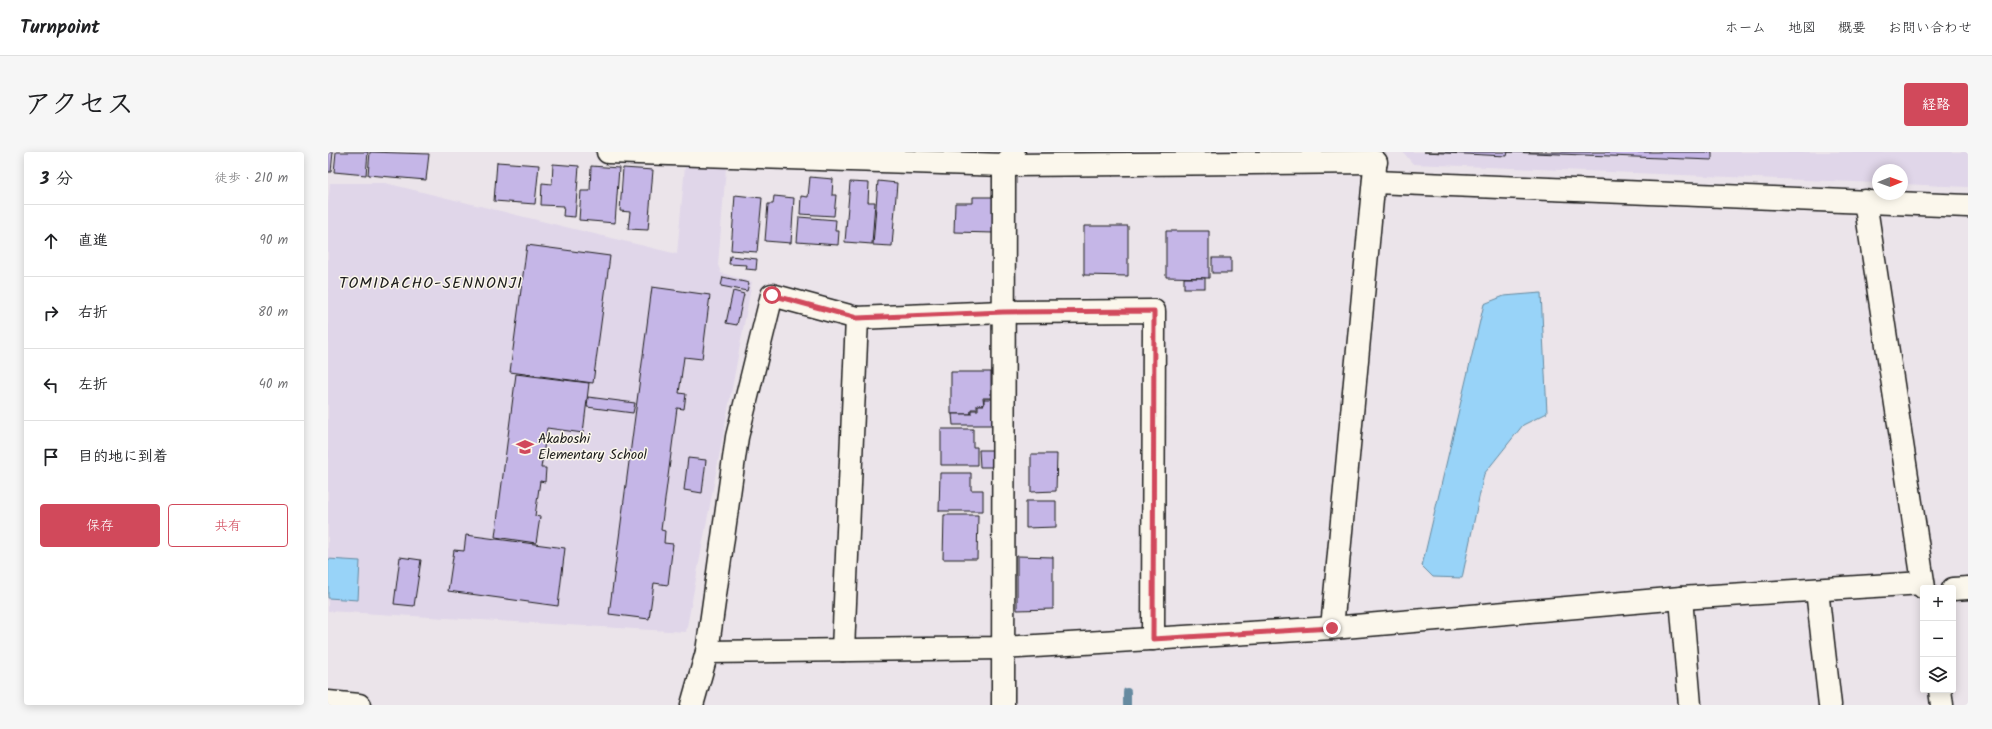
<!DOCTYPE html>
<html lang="ja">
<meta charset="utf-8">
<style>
body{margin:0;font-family:Kalam,"Klee One",sans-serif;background:#f6f6f6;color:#202124}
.controls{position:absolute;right:12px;bottom:12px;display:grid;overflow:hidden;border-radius:4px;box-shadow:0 2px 10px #0003}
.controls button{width:36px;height:36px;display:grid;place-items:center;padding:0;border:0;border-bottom:1px solid #e0e0e0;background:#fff;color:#202124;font:20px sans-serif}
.compass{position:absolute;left:1544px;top:12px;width:36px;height:36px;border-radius:50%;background:#fff;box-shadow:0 2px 10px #0003;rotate:89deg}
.stop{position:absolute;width:12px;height:12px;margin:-9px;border:3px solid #d1495b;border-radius:50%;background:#fff}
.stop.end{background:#d1495b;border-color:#fff;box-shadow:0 1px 4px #0008}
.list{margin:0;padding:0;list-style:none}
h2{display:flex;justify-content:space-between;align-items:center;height:52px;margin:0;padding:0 16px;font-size:17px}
h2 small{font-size:13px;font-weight:400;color:#757577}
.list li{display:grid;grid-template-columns:26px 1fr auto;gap:12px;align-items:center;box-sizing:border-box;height:72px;padding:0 16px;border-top:1px solid #e0e0e0}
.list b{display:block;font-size:15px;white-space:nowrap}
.list em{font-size:13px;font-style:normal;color:#757577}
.actions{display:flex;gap:8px;padding:12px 16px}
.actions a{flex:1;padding:9px 0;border:1px solid #d1495b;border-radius:4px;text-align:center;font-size:14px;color:#d1495b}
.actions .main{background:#d1495b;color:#fff}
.icon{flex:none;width:22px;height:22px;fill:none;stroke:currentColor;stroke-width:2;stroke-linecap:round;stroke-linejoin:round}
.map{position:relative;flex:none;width:1640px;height:553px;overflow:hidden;border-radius:4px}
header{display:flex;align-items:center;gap:24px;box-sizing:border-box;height:56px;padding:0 20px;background:#fff;border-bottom:1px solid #e0e0e0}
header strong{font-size:19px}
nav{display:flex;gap:22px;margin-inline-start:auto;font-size:14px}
.intro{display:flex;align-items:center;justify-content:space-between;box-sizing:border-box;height:96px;padding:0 24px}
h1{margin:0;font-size:28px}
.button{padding:10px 18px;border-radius:4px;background:#d1495b;color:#fff;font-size:14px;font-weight:700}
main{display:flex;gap:24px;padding:0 24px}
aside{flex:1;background:#fff;border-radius:4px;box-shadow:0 2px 10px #0003}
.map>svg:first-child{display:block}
.built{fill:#e0d6e9}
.water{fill:#98d3f8;stroke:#668aa0}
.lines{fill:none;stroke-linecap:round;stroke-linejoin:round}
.stream{stroke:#668aa0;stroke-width:8}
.building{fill:#c5b6e7;stroke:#1c1c1c}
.street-casing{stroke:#1c1c1c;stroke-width:25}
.secondary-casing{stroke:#1c1c1c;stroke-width:25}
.street{stroke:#fbf7ec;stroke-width:22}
.secondary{stroke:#fbf7ec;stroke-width:22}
.route{stroke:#d1495b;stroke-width:5}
.labels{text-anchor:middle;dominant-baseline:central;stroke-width:3;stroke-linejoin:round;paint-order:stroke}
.poi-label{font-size:14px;fill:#1c1c1c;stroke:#fbf7ec;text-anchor:start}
.quarter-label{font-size:16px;letter-spacing:1px;fill:#1c1c1c;stroke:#fbf7ec}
</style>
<header>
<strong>Turnpoint</strong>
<nav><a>ホーム</a><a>地図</a><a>概要</a><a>お問い合わせ</a></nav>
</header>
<div class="intro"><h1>アクセス</h1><a class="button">経路</a></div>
<main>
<aside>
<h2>3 分<small>徒歩 · 210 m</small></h2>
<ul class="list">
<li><svg class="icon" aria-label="ahead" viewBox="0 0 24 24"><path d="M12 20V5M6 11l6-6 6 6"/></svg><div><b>直進</b></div><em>90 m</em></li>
<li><svg class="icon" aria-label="right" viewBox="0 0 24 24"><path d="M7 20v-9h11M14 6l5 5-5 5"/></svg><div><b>右折</b></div><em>80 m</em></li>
<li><svg class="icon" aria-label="left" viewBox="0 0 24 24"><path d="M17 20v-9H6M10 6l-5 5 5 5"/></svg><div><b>左折</b></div><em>40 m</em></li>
<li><svg class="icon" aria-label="arrive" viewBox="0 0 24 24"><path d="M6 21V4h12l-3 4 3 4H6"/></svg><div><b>目的地に到着</b></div></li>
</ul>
<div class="actions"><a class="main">保存</a><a>共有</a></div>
</aside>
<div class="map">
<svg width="1640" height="553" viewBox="0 0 1640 553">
<rect width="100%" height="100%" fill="#ebe4ea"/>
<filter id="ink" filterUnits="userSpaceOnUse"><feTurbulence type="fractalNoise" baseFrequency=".025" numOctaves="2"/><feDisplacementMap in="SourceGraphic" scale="8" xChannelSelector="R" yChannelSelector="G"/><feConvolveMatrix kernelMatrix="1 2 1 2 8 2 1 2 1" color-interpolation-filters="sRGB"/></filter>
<g filter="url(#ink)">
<g class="built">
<polygon points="1075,0 1640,0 1640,35 1574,32 1574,18 1550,18 1550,31 1085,12"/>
<polygon points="357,14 398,16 390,113 393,121 424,130 358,480 0,459 0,52 2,31 57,31 349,102"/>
</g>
<g class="water">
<polygon points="1213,141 1219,261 1195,273 1156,322 1134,426 1105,425 1094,414 1156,152 1176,144"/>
<polygon points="0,407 32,409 30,448 0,446"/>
</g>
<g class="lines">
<polyline class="stream" points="799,540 799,553"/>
</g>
<g class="building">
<polygon points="0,0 5,0 3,20 0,20"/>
<polygon points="8,0 40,0 38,23 6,20"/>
<polygon points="42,0 101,2 98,28 40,23"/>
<polygon points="1096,0 1384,0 1384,8 1180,0 1179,4"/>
<polygon points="169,10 211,13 207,52 166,49"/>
<polygon points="225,12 251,14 247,65 235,64 236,54 213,53 214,31 224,32"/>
<polygon points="263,14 291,16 287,71 251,68 253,39 262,39"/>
<polygon points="295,16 325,18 320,78 300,77 302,60 292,59"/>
<polygon points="482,25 505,27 504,43 508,43 506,64 472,62 473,44 480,45"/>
<polygon points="550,29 569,31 564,94 545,93"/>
<polygon points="522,30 541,31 540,50 547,50 544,92 517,90"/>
<polygon points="407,43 434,46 429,100 403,98"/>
<polygon points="446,44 466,46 463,91 437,89 440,52 445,52"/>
<polygon points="645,45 667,45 666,81 626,80 627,51 645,51"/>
<polygon points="471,65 508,68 507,79 511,79 510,93 469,90"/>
<polygon points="756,74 800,74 800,124 756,123"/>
<polygon points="838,79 881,79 881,126 838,125"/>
<polygon points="199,93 282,104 265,231 182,220"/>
<polygon points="402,104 429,107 428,118 418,117 419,113 401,112"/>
<rect x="884" y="106" width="19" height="15"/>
<polygon points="395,125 421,131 419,139 393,134"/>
<rect x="856" y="126" width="21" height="10"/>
<polygon points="324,135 382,143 374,207 356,205 351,241 358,242 356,257 349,256 333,378 337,379 336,391 345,392 340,433 326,431 321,467 281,462"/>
<polygon points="405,139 416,142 409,173 398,171"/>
<polygon points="623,220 663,220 663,246 655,246 656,253 649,253 649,257 643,257 643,262 623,262"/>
<polygon points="188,222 261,231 255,281 219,276 213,316 218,316 217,330 212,329 207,364 212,365 208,391 167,385"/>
<polygon points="260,245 307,251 305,261 259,255"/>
<polygon points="656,247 666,247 666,273 625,273 624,262 643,262 643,258 650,258 650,253 656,253"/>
<polygon points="613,277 645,277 645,295 649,295 649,313 613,313"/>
<polygon points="651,298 666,298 666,315 652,315"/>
<polygon points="703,302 729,302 728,339 703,340"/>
<polygon points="360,306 378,308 374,341 356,338"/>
<polygon points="612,321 643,321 643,338 655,338 655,359 611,359"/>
<polygon points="698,349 728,349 728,375 698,376"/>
<polygon points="616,363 650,363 649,407 615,407"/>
<polygon points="138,383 237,396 230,454 120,439 126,398 136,399"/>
<polygon points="689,404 725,405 725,457 689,458"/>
<polygon points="72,405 93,408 86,454 66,452"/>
</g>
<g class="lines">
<g class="street-casing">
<g id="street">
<polyline points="280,0 676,13 1048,10"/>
<polyline points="1046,30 1640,54"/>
<polyline points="1537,49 1596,436"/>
<polyline points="1489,438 1502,553"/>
<polyline points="1353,446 1362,553"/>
<polyline points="1004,476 1047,15"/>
<polyline points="515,498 529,166"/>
<polyline points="379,500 674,496 1004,476 1353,446 1595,431"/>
<polyline points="1612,538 1614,553"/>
<polyline points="0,550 31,553"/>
<polyline points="364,553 379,500 409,285 444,143 529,166 675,160 826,159 825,487"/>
<polyline points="675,553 676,13 686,2"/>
</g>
</g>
<g class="secondary-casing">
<polyline id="secondary" points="1625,437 1640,436"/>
</g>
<use href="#street" class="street"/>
<use href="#secondary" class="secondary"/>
</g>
</g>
<g class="lines" filter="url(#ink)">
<polyline class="route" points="444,143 529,166 675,160 826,159 825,487 1004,476"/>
</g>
<defs>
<g id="school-bare" transform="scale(1.38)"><path d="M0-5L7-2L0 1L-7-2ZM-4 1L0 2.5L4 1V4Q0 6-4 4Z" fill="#d1495b" stroke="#fbf7ec" stroke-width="2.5" paint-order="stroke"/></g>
</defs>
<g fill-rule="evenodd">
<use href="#school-bare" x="197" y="295"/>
</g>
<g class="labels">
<g class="poi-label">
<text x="210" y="287">Akaboshi<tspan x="210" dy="16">Elementary School</tspan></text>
</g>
<g class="quarter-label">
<text x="103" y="131">TOMIDACHO-SENNONJI</text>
</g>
</g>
</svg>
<div class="controls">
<button>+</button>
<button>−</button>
<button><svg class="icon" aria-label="layers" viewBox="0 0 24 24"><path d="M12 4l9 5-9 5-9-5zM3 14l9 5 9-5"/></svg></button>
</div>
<svg class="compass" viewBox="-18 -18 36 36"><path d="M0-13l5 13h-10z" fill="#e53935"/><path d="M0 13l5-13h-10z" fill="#757577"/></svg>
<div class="stop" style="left:444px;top:143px"></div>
<div class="stop end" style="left:1004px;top:476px"></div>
</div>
</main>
